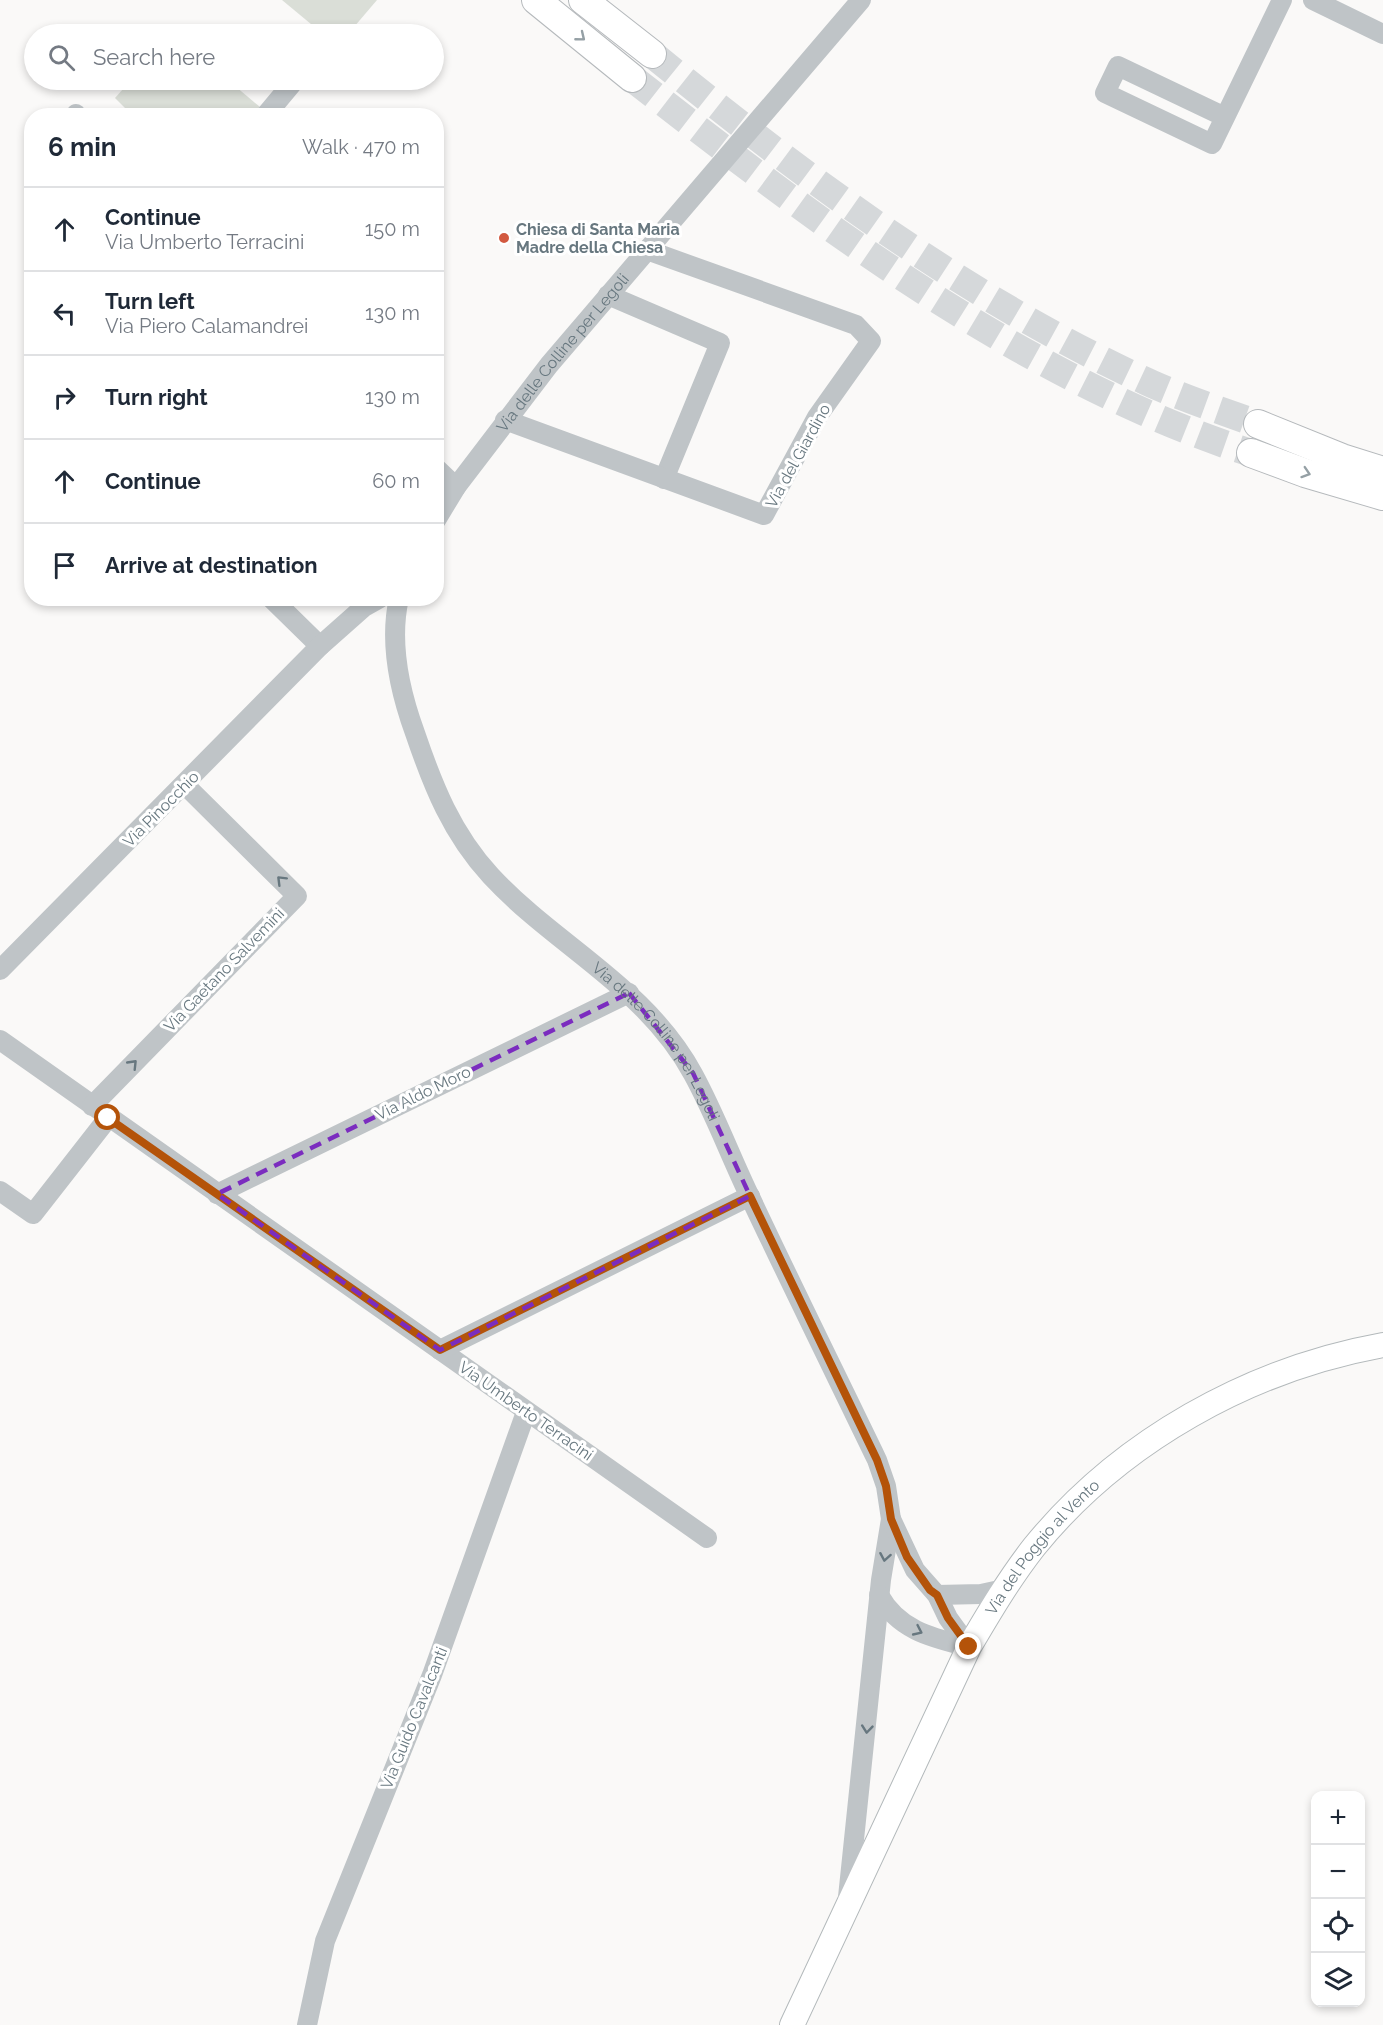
<!DOCTYPE html>
<meta charset="utf-8">
<style>
body{margin:0;font-family:Raleway,sans-serif;background:#f6f6f7;color:#1f2937}
.controls{position:absolute;right:18px;bottom:18px;display:grid;overflow:hidden;border-radius:12px;box-shadow:0 3px 9px #0003}
.controls button{width:54px;height:54px;display:grid;place-items:center;padding:0;border:0;border-bottom:2px solid #e0e1e3;background:#fff;color:#1f2937;font:30px sans-serif}
.stop{position:absolute;width:18px;height:18px;margin:-14px;border:4px solid #b45309;border-radius:50%;background:#fff}
.stop.end{background:#b45309;border-color:#fff;box-shadow:0 2px 6px #0008}
.list{margin:0;padding:0;list-style:none}
h2{display:flex;justify-content:space-between;align-items:center;height:78px;margin:0;padding:0 24px;font-size:26px}
h2 small{font-size:20px;font-weight:400;color:#747a83}
.list li{display:grid;grid-template-columns:39px 1fr auto;gap:18px;align-items:center;box-sizing:border-box;height:84px;padding:0 24px;border-top:2px solid #e0e1e3}
.list b{display:block;font-size:22px;white-space:nowrap}
.list p{margin:0;font-size:20px;white-space:nowrap;color:#747a83}
.list em{font-size:20px;font-style:normal;color:#747a83}
.icon{flex:none;width:33px;height:33px;fill:none;stroke:currentColor;stroke-width:2;stroke-linecap:round;stroke-linejoin:round}
.map{position:relative;flex:none;width:1383px;height:2025px;overflow:hidden}
.search{position:absolute;background:#fff;box-shadow:0 3px 9px #0003;left:24px;top:24px;width:420px;height:66px;display:flex;align-items:center;gap:15px;box-sizing:border-box;padding:0 21px;border-radius:33px;color:#747a83;font-size:22px}
.panel{position:absolute;background:#fff;box-shadow:0 3px 9px #0003;left:24px;top:108px;width:420px;height:498px;border-radius:24px}
.map>svg:first-child{display:block}
.green{fill:#daded7}
.lines{fill:none;stroke-linecap:round;stroke-linejoin:round}
.highway-tunnel{stroke:#d5d8da;stroke-width:28;stroke-dasharray:28 14;stroke-linecap:butt}
.major-casing{stroke:#b3b9bb;stroke-width:26}
.highway-casing{stroke:#b5b9bc;stroke-width:30}
.minor{stroke:#bfc4c7;stroke-width:20}
.major{stroke:#fff;stroke-width:24}
.highway{stroke:#fff;stroke-width:28}
.oneway{stroke:#95a0a5}
.oneway2{stroke:#67777f}
.route{stroke:#b45309;stroke-width:8}
.marked{fill:none;stroke:#7b2cbf;stroke-width:4.5;stroke-dasharray:12 8;stroke-linejoin:round}
.poi-dot{fill:#d25940;stroke:#fff;stroke-width:2}
.labels{text-anchor:middle;dominant-baseline:central;stroke-width:6;stroke-linejoin:round;paint-order:stroke}
.poi-label{font-size:16px;font-weight:bold;fill:#67777f;stroke:#fff;text-anchor:start}
.street-label{font-size:16px;fill:#67777f;stroke:#fff}
</style>
<div class="map">
<svg width="1383" height="2025" viewBox="0 0 1383 2025">
<rect width="100%" height="100%" fill="#faf9f8"/>
<g class="green">
<polygon points="282,0 377,0 348,34 323,34"/>
<polygon points="131,80 228,80 260,107 253,115 132,115 115,98"/>
</g>
<g class="lines">
<g class="highway-tunnel">
<path d="M 652,54 C 806,179 970,301 1152,384 C 1186,399 1222,411 1258,424"/>
<path d="M 632,78 C 818,223 1025,380 1251,453"/>
</g>
<g class="major-casing">
<g id="major">
<path id="s3" d="M 792,2025 L 969,1647 C 989,1613 1009,1579 1034,1547 C 1120,1441 1250,1369 1383,1345"/>
</g>
</g>
<g class="highway-casing">
<g id="highway">
<polyline points="536,0 632,78"/>
<polyline points="583,0 652,54"/>
<polyline points="1258,424 1342,458 1383,471"/>
<polyline points="1251,453 1305,473 1383,496"/>
</g>
</g>
<g class="minor">
<polyline points="1313,0 1383,34"/>
<polyline points="76,114 77,116"/>
<polyline points="265,116 295,80"/>
<polyline points="1225,117 1118,66 1105,93 1212,144 1282,0"/>
<polyline points="608,295 720,343 664,479"/>
<polyline points="505,420 764,515 817,417 871,341 856,325 647,250"/>
<polyline points="436,468 456,487"/>
<path id="s1" d="M 436,520 L 456,487 L 549,365 L 861,0"/>
<polyline points="271,598 320,646"/>
<path id="s2" d="M 399,598 C 389,642 400,692 415,733 C 433,786 452,834 491,876 C 556,946 646,987 693,1074 C 715,1114 731,1158 751,1199 C 792,1286 835,1373 877,1460 L 886,1486 L 891,1519 L 881,1580 L 848,1897"/>
<polyline points="0,970 320,646 364,607 380,598"/>
<polyline points="0,1040 707,1538"/>
<polyline points="92,1106 297,896 185,785"/>
<polyline points="0,1191 33,1214 108,1118"/>
<polyline points="217,1194 629,993"/>
<polyline points="440,1350 750,1196"/>
<polyline points="891,1519 915,1570 937,1595 948,1618 969,1647"/>
<path d="M 879,1595 C 899,1631 933,1638 969,1647"/>
<polyline points="937,1595 981,1594 1004,1589"/>
<polyline points="307,2025 325,1941 432,1675 526,1412"/>
</g>
<use href="#major" class="major"/>
<use href="#highway" class="highway"/>
</g>
<defs><path id="oneway-chevron" d="M-2-3.5L2.5 0L-2 3.5" fill="none" stroke-width="1.6" stroke-linecap="round" stroke-linejoin="round" transform="scale(1.5)"/></defs>
<g class="oneway">
<use href="#oneway-chevron" transform="translate(581 37) rotate(39)"/>
<use href="#oneway-chevron" transform="translate(1306 473) rotate(18)"/>
</g>
<g class="oneway2">
<use href="#oneway-chevron" transform="translate(281 880) rotate(-135)"/>
<use href="#oneway-chevron" transform="translate(133 1064) rotate(-46)"/>
<use href="#oneway-chevron" transform="translate(885 1557) rotate(100)"/>
<use href="#oneway-chevron" transform="translate(918 1631) rotate(25)"/>
<use href="#oneway-chevron" transform="translate(867 1729) rotate(96)"/>
</g>
<g class="lines">
<polyline class="route" points="108,1118 440,1350 750,1196 877,1460 886,1486 891,1519 907,1557 930,1590 937,1595 948,1618 969,1647"/>
</g>
<path class="marked" d="M 629,993 L 693,1073 L 750,1196 L 440,1350 L 217,1194 Z"/>
<circle class="poi-dot" cx="504" cy="238" r="6"/>
<g class="labels">
<g class="poi-label">
<text x="516" y="229">Chiesa di Santa Maria<tspan x="516" dy="18">Madre della Chiesa</tspan></text>
</g>
<g class="street-label">
<text stroke="none"><textPath href="#s1" startOffset="210">Via delle Colline per Legoli</textPath></text>
<text transform="translate(798 456) rotate(-61)">Via del Giardino</text>
<text transform="translate(161 809) rotate(-45)">Via Pinocchio</text>
<text transform="translate(224 970) rotate(-46)">Via Gaetano Salvemini</text>
<text stroke="none"><textPath href="#s2" startOffset="537">Via delle Colline per Legoli</textPath></text>
<text transform="translate(423 1093) rotate(-26)">Via Aldo Moro</text>
<text transform="translate(526 1411) rotate(35)">Via Umberto Terracini</text>
<text stroke="none"><textPath href="#s3" startOffset="542">Via del Poggio al Vento</textPath></text>
<text transform="translate(414 1718) rotate(-68)">Via Guido Cavalcanti</text>
</g>
</g>
</svg>
<div class="controls">
<button>+</button>
<button>−</button>
<button><svg class="icon" aria-label="locate" viewBox="0 0 24 24"><circle cx="12" cy="12" r="6"/><path d="M12 2v4M12 18v4M2 12h4M18 12h4"/></svg></button>
<button><svg class="icon" aria-label="layers" viewBox="0 0 24 24"><path d="M12 4l9 5-9 5-9-5zM3 14l9 5 9-5"/></svg></button>
</div>
<div class="stop" style="left:108px;top:1118px"></div>
<div class="stop end" style="left:969px;top:1647px"></div>
<div class="search"><svg class="icon" aria-label="search" viewBox="0 0 24 24"><circle cx="10" cy="10" r="6"/><path d="M15 15l6 6"/></svg>Search here</div>
<section class="panel">
<h2>6 min<small>Walk · 470 m</small></h2>
<ul class="list">
<li><svg class="icon" aria-label="ahead" viewBox="0 0 24 24"><path d="M12 20V5M6 11l6-6 6 6"/></svg><div><b>Continue</b><p>Via Umberto Terracini</p></div><em>150 m</em></li>
<li><svg class="icon" aria-label="left" viewBox="0 0 24 24"><path d="M17 20v-9H6M10 6l-5 5 5 5"/></svg><div><b>Turn left</b><p>Via Piero Calamandrei</p></div><em>130 m</em></li>
<li><svg class="icon" aria-label="right" viewBox="0 0 24 24"><path d="M7 20v-9h11M14 6l5 5-5 5"/></svg><div><b>Turn right</b></div><em>130 m</em></li>
<li><svg class="icon" aria-label="ahead" viewBox="0 0 24 24"><path d="M12 20V5M6 11l6-6 6 6"/></svg><div><b>Continue</b></div><em>60 m</em></li>
<li><svg class="icon" aria-label="arrive" viewBox="0 0 24 24"><path d="M6 21V4h12l-3 4 3 4H6"/></svg><div><b>Arrive at destination</b></div></li>
</ul>
</section>
</div>
